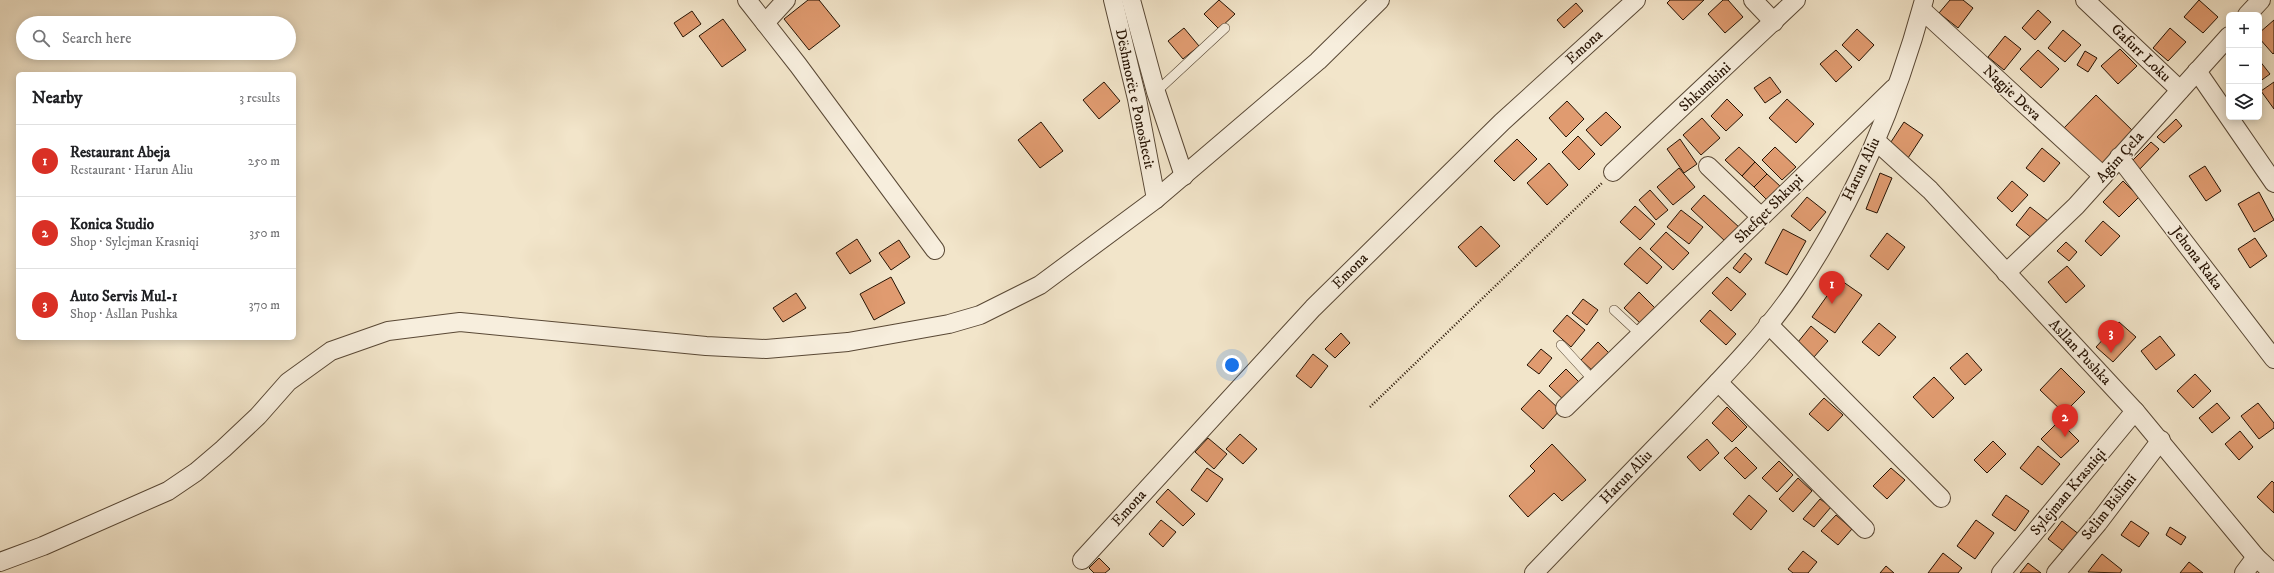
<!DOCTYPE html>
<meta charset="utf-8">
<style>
body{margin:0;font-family:"IM FELL DW Pica",serif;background:#f2f2f2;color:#202124}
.controls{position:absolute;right:12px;top:12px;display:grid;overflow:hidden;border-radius:6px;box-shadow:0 2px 10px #0003}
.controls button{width:36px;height:36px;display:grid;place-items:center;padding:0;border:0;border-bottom:1px solid #e0e0e0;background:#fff;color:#202124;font:20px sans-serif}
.you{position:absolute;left:1232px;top:365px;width:14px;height:14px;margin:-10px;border:3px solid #fff;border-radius:50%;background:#1a73e8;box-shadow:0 0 0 6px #1a73e833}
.badge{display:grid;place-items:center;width:26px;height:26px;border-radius:50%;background:#d93025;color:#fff;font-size:13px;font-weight:700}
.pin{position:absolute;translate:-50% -33px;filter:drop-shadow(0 1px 2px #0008)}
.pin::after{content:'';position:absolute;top:21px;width:14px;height:12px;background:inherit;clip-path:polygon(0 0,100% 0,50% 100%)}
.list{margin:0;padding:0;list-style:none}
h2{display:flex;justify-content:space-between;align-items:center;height:52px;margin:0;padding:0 16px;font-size:17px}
h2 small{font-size:13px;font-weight:400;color:#757577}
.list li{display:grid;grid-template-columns:26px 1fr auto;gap:12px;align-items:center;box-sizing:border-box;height:72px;padding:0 16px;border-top:1px solid #e0e0e0}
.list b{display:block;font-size:15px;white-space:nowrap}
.list p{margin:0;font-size:13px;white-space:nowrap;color:#757577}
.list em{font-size:13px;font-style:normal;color:#757577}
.icon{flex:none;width:22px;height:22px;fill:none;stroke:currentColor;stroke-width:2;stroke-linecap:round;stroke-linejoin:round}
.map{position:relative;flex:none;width:2274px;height:573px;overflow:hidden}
.search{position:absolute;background:#fff;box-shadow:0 2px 10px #0003;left:16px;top:16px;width:280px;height:44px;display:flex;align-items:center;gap:10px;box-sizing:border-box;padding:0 14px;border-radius:22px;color:#757577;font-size:15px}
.panel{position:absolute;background:#fff;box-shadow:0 2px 10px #0003;left:16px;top:72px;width:280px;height:268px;border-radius:6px}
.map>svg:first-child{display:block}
.building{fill:#e09b70;stroke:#261303}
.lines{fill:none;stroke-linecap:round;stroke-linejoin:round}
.service-casing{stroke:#594835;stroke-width:10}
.minor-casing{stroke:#594835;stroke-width:20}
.path{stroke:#261303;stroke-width:2.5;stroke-dasharray:1 2;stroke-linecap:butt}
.service{stroke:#f7eedd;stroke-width:9}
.minor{stroke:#f7eedd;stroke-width:18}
.labels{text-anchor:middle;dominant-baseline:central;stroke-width:3.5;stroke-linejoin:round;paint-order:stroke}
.street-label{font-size:15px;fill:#261303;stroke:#f7eedd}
</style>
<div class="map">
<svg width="2274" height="573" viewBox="0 0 2274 573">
<rect width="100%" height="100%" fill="#f2e5ca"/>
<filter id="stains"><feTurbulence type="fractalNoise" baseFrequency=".005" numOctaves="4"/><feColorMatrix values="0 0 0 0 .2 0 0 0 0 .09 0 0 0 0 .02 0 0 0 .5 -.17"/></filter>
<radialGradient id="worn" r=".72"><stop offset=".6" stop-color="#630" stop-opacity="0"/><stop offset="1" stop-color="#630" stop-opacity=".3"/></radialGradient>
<g class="building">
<polygon points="808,0 819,0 840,26 809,50 784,19"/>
<polygon points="1219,0 1235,14 1219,29 1204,14"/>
<polygon points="1670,0 1704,0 1683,20 1667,3"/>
<polygon points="1723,0 1728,0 1743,17 1725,33 1708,14"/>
<polygon points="1950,0 1963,0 1973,8 1958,28 1939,13"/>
<polygon points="2199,0 2218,17 2203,33 2184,17"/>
<polygon points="1576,3 1583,11 1564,28 1557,20"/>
<polygon points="2038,10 2051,22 2035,40 2022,28"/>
<polygon points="692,11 701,24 683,37 674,23"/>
<polygon points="723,19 746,50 722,67 699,36"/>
<polygon points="2274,20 2274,53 2273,54 2259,38 2259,33"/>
<polygon points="1184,28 1199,46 1183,59 1168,41"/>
<polygon points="2170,28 2186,42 2168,61 2153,48"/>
<polygon points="1857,29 1874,45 1859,61 1842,45"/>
<polygon points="2063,30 2081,45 2065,62 2048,48"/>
<polygon points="2005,36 2021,49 2004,70 1988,57"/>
<polygon points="2120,49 2137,66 2118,84 2101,66"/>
<polygon points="1836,50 1852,67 1836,82 1820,64"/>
<polygon points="2038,50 2059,69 2041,88 2020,69"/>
<polygon points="2085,51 2097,58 2088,72 2077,65"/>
<polygon points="2259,60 2270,74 2259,82"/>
<polygon points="1770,77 1781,92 1765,103 1754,88"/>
<polygon points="1104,82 1120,101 1099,119 1083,100"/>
<polygon points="2274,82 2274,109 2261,91"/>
<polygon points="2096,95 2134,132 2101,165 2063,129"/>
<polygon points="1727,99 1743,115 1726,131 1711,116"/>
<polygon points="1787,99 1814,124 1796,143 1769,118"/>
<polygon points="1567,101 1584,119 1566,137 1549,118"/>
<polygon points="1606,112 1621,127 1601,146 1586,130"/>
<polygon points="1702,118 1720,138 1701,155 1683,135"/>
<polygon points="2176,119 2182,126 2164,143 2157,137"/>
<polygon points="1041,122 1063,151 1040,168 1018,140"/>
<polygon points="1904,122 1923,135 1908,158 1889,145"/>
<polygon points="1578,136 1595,154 1579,170 1562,152"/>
<polygon points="1517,139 1537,159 1514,181 1494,161"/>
<polygon points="1680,139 1697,164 1684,173 1667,149"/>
<polygon points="2151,142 2159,149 2138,171 2130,163"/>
<polygon points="1739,147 1755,162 1742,176 1725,160"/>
<polygon points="1775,147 1796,167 1782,180 1762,160"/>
<polygon points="2042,148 2060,163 2044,182 2026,168"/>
<polygon points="1755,162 1767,174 1754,187 1742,176"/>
<polygon points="1549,163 1568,185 1547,205 1527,183"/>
<polygon points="2205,166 2221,191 2206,201 2189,176"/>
<polygon points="1679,168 1695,187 1673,205 1657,187"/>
<polygon points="1880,173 1892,178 1877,213 1866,209"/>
<polygon points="1767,174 1781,187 1768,201 1754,187"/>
<polygon points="2012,181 2028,195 2012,212 1997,198"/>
<polygon points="2123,181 2139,197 2119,217 2103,202"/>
<polygon points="1650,190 1668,210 1656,220 1639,200"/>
<polygon points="2259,192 2274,220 2254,232 2238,204"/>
<polygon points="1704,195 1740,228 1726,242 1691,209"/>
<polygon points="1807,197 1826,212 1810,231 1791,216"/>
<polygon points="1635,206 1655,224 1640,240 1620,222"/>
<polygon points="2030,207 2048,221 2033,239 2016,225"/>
<polygon points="1681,210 1703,227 1689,244 1667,227"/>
<polygon points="2103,221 2120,236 2101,256 2085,241"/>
<polygon points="1481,226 1500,246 1476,267 1458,247"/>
<polygon points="1783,229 1806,241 1787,275 1765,263"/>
<polygon points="1666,232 1689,253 1673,270 1650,249"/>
<polygon points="1887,233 1905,247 1888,270 1870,256"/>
<polygon points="2255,238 2267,256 2250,268 2238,249"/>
<polygon points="857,239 871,261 850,274 836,253"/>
<polygon points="899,240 910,257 891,270 879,253"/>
<polygon points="2066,242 2077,252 2069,261 2057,251"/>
<polygon points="1640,247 1662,267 1647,284 1624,264"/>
<polygon points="1745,253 1752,259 1740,273 1733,268"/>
<polygon points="2067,266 2085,286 2066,303 2048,282"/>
<polygon points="891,277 905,303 874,320 860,294"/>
<polygon points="1727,277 1746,294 1731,311 1712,293"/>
<polygon points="1839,279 1862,295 1835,333 1812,317"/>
<polygon points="1639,292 1656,309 1641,324 1624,308"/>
<polygon points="796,293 806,308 783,322 773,308"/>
<polygon points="1583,299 1598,310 1587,325 1572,313"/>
<polygon points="1710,310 1736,334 1726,345 1700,321"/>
<polygon points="1567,315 1585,330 1571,347 1553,331"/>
<polygon points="2119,322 2136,337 2113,362 2096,347"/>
<polygon points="1879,323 1896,337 1879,356 1862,342"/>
<polygon points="1811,326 1828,341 1814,357 1798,342"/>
<polygon points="1341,333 1350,343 1335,358 1325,349"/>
<polygon points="2160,336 2175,355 2156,370 2141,351"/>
<polygon points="1598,342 1612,356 1595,373 1581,360"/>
<polygon points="1541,349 1552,358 1539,374 1527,365"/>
<polygon points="1967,353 1982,370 1965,385 1950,368"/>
<polygon points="1313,354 1328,366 1311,388 1296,376"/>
<polygon points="2061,368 2085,392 2064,413 2040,390"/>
<polygon points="1566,369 1583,386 1567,403 1549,386"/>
<polygon points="2195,374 2211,391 2193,408 2177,391"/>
<polygon points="1934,377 1954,398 1933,418 1913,397"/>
<polygon points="1539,390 1560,410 1543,429 1521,409"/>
<polygon points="1824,398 1843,415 1828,431 1809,414"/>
<polygon points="2217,403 2230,418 2212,433 2199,418"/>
<polygon points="2258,403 2274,423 2274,428 2259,439 2241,416"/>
<polygon points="1727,407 1747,427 1732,442 1712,423"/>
<polygon points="2059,421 2079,441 2061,458 2041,439"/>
<polygon points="2240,431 2253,447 2239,460 2225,444"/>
<polygon points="1240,434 1257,449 1243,464 1226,449"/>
<polygon points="1208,438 1227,454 1214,469 1195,452"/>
<polygon points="1707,439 1719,453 1700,471 1687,457"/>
<polygon points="1993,441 2006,454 1987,473 1974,460"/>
<polygon points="1552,444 1586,480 1562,501 1554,493 1528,517 1509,496 1535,471 1530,466"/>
<polygon points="2038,446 2060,464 2042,485 2020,468"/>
<polygon points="1736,447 1757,468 1745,479 1724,458"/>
<polygon points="1779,461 1793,475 1777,492 1762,478"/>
<polygon points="1207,468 1223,479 1207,502 1191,490"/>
<polygon points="1891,468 1905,480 1887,499 1873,486"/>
<polygon points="1798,478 1812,491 1793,512 1779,499"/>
<polygon points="2272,481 2274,483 2274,513 2257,497"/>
<polygon points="1168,489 1195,514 1183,526 1156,502"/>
<polygon points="1749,495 1767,511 1751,530 1733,514"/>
<polygon points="2006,495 2029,511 2015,531 1992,515"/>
<polygon points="1820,499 1831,507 1814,527 1803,519"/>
<polygon points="1836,515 1852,529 1838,545 1821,531"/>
<polygon points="1161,520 1176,532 1163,547 1149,534"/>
<polygon points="1976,520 1994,533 1975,559 1957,546"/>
<polygon points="2062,521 2080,535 2066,553 2048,539"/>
<polygon points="2131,521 2149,533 2139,547 2121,535"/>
<polygon points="2170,527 2186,537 2181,545 2166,535"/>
<polygon points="1803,551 1817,562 1808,573 1793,573 1788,569"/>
<polygon points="1943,553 1962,568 1958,573 1928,573"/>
<polygon points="2102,554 2122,570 2120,573 2088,572"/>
<polygon points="1099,558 1110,569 1105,573 1094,573 1089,568"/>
<polygon points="2189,562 2203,573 2180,573"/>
<polygon points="2028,563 2041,573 2020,573"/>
<polygon points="1886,566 1894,573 1880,573"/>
</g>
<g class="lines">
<g class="service-casing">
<g id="service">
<polyline points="1156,92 1225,28"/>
<polyline points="1614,310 1641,335"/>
<polyline points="1561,345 1593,380"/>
</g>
</g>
<g class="minor-casing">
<g id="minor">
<polyline points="747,0 798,65 935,250"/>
<polyline points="1113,0 1137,99 1156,199"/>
<polyline points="1131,0 1156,92 1184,176"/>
<polyline points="1753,0 1774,22"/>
<polyline points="2085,0 2180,90"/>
<polyline points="1922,10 2103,176"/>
<polyline points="2247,15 2261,0"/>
<polyline points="765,23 786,0"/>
<polyline points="2197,71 2274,183"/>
<polyline points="1876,141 1930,190 2135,411 2256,557 2273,573"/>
<polyline points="2119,157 2274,359"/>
<polyline points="1708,166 1761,217"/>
<polyline points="1613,172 1796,0"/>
<polyline points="2006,273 2076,206 2229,36"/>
<polyline points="1768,324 1941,498"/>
<polyline points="1718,382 1865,529"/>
<polyline points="1565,408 1894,88"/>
<polyline points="1082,560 1313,308 1502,122 1636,0"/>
<polyline points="0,562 43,546 168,491 196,472 223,449 258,416 288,382 331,351 388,331 460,322 706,346 766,349 848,342 949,324 980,315 1040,285 1156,199 1318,61 1380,0"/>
<path d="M 1534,573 C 1582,523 1630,473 1679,423 C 1719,381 1762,338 1795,290 C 1854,204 1897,100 1924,0"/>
<polyline points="2001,573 2135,411"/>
<polyline points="2056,573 2098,523 2161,440"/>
<polyline points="2244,573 2256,557"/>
</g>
</g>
<polyline class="path" points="1370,407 1602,183"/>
<use href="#service" class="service"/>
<use href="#minor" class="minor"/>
</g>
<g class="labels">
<g class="street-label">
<text transform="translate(1584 47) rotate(-42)">Emona</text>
<text transform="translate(2141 53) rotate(44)">Gafurr Loku</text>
<text transform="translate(1705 87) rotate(-43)">Shkumbini</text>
<text transform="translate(2012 93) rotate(43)">Nagjie Deva</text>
<text transform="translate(1135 99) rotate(78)">Dëshmorët e Ponoshecit</text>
<text transform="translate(2120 157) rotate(-48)">Agim Çela</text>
<text transform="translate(1861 169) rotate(-64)">Harun Aliu</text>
<text transform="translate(1769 209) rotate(-45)">Shefqet Shkupi</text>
<text transform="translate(2197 258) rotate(53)">Jehona Raka</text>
<text transform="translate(1350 271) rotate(-45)">Emona</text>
<text transform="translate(2080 352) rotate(47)">Asllan Pushka</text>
<text transform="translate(1626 477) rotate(-46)">Harun Aliu</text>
<text transform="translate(2068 492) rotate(-50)">Sylejman Krasniqi</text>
<text transform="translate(2109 507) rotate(-52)">Selim Bislimi</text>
<text transform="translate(1129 508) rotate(-48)">Emona</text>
</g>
</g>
<rect width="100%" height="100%" filter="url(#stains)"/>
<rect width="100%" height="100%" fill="url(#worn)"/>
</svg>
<div class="controls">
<button>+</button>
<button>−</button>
<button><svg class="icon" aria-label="layers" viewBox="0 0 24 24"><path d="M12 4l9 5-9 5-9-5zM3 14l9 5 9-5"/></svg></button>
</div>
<div class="you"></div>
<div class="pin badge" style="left:1832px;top:304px">1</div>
<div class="pin badge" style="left:2065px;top:437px">2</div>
<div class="pin badge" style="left:2111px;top:353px">3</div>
<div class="search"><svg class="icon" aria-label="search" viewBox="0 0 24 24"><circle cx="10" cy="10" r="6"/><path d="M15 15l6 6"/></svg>Search here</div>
<section class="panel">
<h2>Nearby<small>3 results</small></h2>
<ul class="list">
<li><span class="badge">1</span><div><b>Restaurant Abeja</b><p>Restaurant · Harun Aliu</p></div><em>250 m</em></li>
<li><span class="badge">2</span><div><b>Konica Studio</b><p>Shop · Sylejman Krasniqi</p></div><em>350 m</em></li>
<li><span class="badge">3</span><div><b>Auto Servis Mul-1</b><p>Shop · Asllan Pushka</p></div><em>370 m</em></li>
</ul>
</section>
</div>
